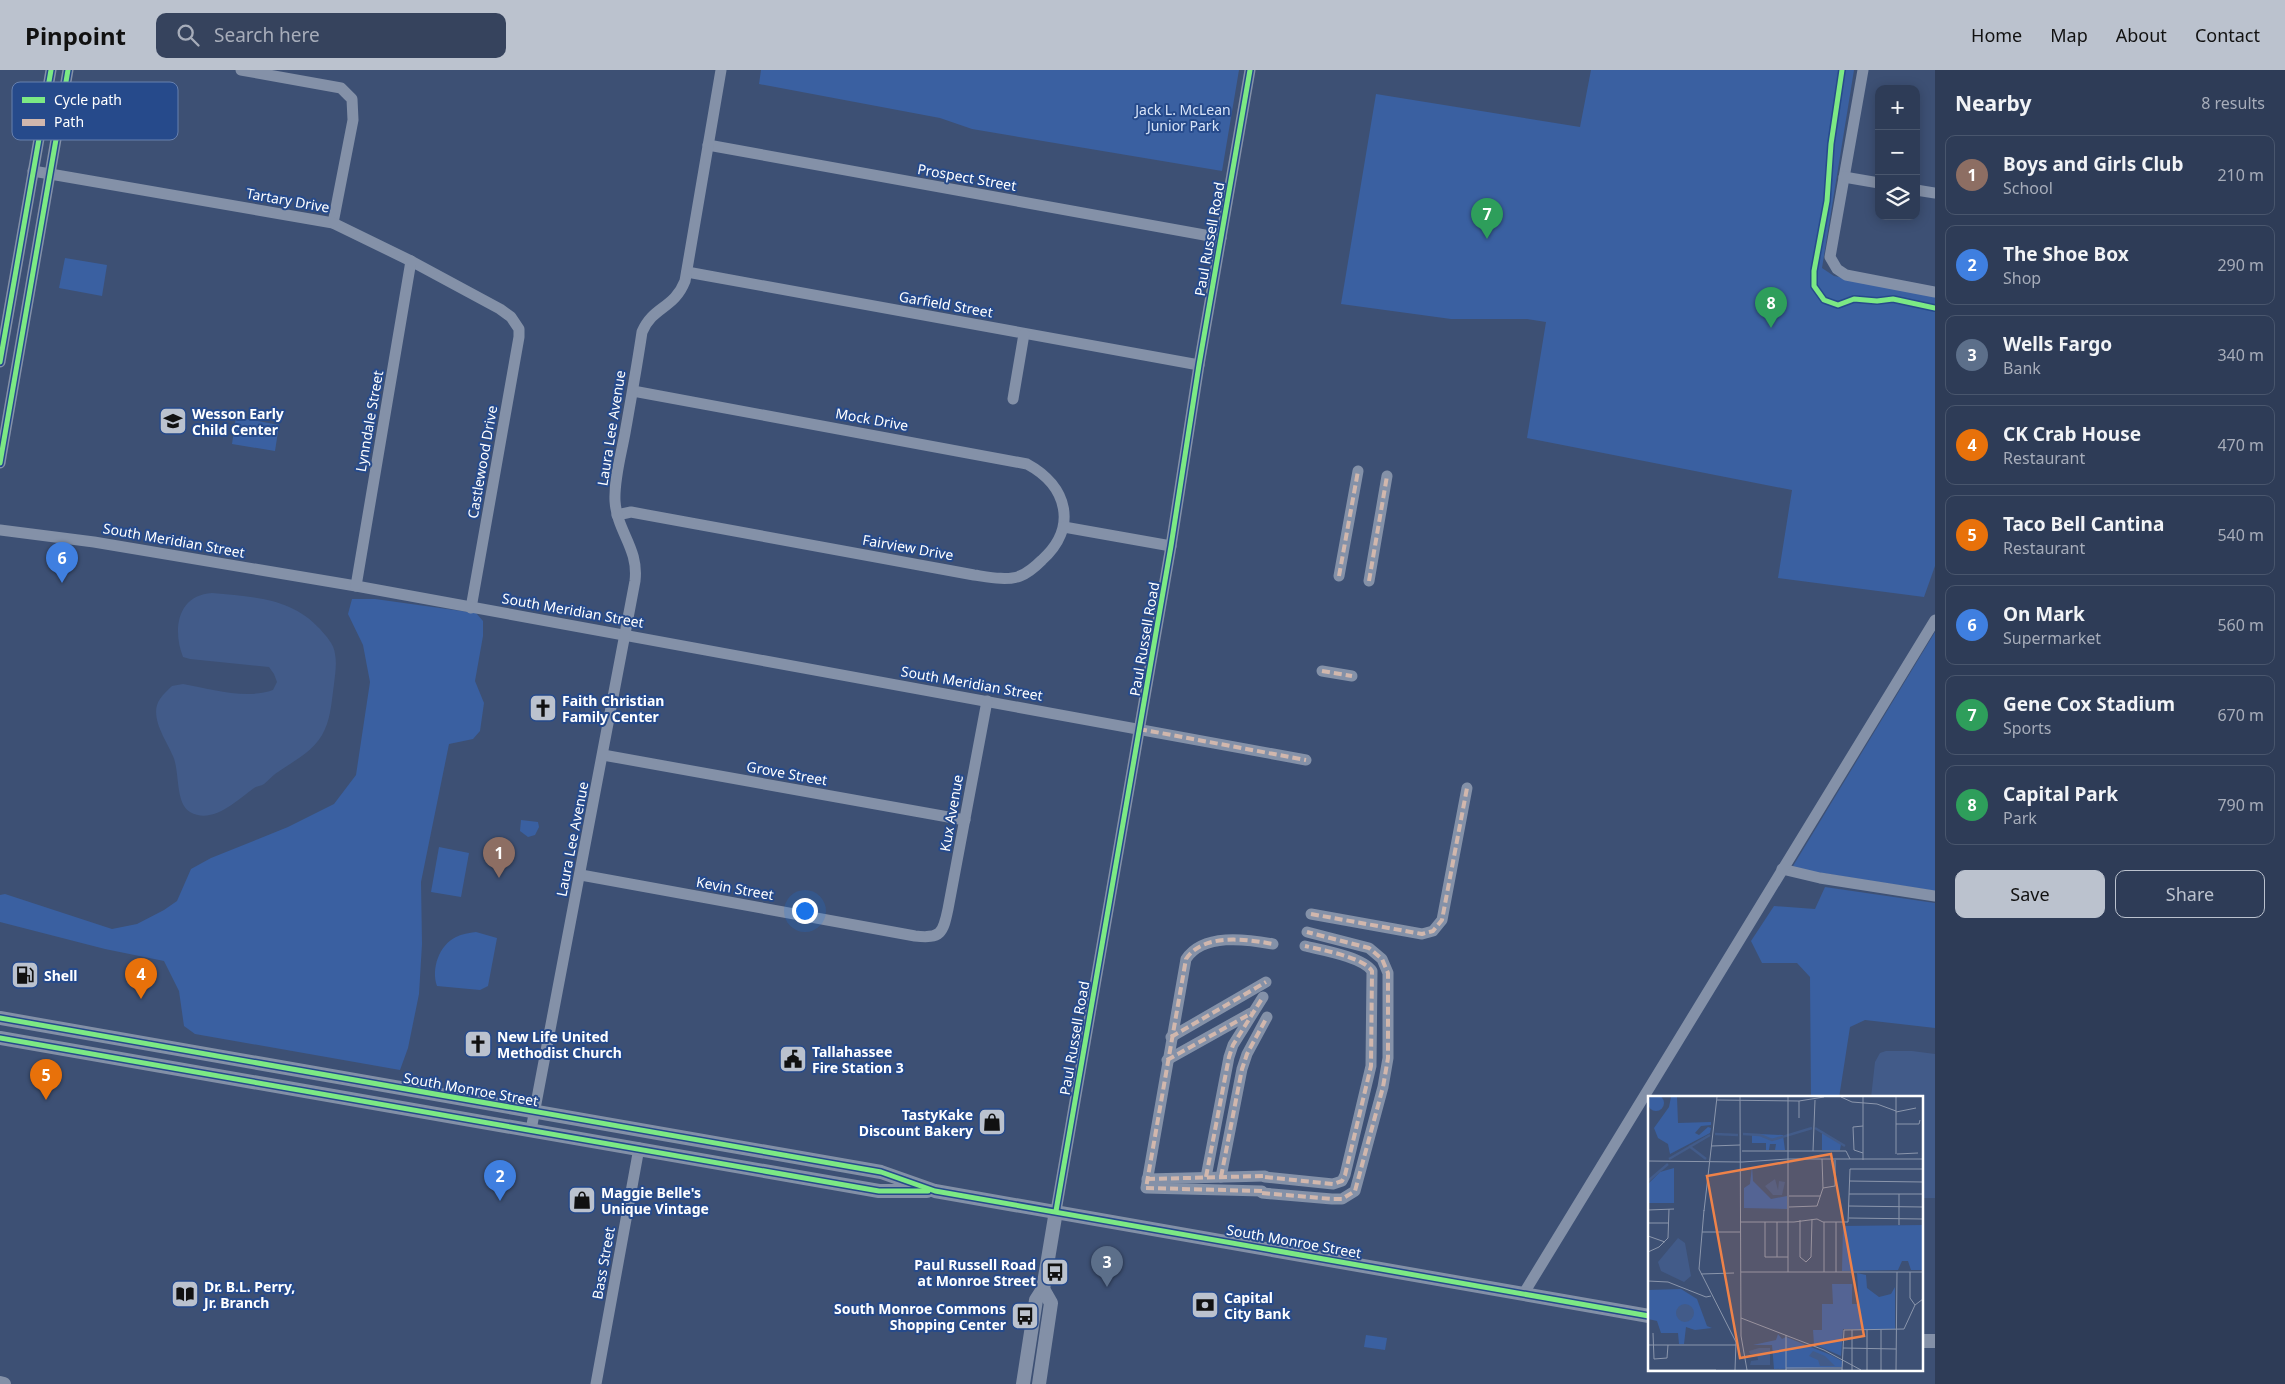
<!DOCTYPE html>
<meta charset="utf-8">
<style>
body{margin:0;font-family:"Noto Sans",sans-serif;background:#36435d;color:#f1f3f6}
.controls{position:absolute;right:15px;top:15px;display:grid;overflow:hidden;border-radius:10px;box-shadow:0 2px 12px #0003}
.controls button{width:45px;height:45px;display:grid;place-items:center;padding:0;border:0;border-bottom:1px solid #49566d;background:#2e3c57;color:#f1f3f6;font:25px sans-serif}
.you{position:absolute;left:804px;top:840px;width:18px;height:18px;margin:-12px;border:4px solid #fff;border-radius:50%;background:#1a73e8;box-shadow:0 0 0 8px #1a73e833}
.badge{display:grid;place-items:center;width:32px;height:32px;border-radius:50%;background:#bbc2ce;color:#fff;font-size:16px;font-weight:700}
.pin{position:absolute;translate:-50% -41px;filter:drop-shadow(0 1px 2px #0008)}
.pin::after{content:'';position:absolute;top:26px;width:18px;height:15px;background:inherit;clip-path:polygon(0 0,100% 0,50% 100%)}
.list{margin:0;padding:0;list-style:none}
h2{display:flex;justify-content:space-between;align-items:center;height:65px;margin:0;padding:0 20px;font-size:21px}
h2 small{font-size:16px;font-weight:400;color:#a7adba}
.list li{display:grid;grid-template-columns:32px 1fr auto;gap:15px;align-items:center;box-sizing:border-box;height:80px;margin:0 10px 10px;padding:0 10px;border:1px solid #49566d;border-radius:10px}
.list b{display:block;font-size:19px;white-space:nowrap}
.list p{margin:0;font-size:16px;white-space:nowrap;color:#a7adba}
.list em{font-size:16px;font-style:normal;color:#a7adba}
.actions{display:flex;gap:10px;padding:15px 20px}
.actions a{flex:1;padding:11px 0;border:1px solid #bbc2ce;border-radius:10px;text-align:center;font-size:18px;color:#bbc2ce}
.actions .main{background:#bbc2ce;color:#111}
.icon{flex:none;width:28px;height:28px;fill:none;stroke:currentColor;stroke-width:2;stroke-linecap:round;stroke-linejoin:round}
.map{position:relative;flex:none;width:1935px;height:1314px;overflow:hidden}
header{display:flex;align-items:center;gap:30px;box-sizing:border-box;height:70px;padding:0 25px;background:#bbc2ce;color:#111}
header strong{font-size:24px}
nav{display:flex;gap:28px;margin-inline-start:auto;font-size:18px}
.search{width:350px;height:45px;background:#36435d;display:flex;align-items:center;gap:12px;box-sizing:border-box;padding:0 18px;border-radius:10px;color:#a7adba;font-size:19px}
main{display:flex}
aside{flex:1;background:#2e3c57}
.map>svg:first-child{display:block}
.green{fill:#3a60a1}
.water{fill:#425b89}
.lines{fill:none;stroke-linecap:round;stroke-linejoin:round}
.minor{stroke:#8491a8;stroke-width:11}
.major{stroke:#8390a7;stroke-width:14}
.quiet{stroke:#d1b7ad;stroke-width:4;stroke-dasharray:8 4;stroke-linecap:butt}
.cycleway-casing{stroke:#264a8b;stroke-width:8}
.cycleway{stroke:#7ce984;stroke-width:5}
.labels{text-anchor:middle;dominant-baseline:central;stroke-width:4;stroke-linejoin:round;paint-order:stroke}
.park-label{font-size:14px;fill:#d8e4f8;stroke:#264a8b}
.street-label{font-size:14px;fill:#fff;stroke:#264a8b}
.poi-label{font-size:14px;font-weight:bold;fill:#fff;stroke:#264a8b;text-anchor:start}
.inset-river{fill:none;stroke:#425b89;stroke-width:2.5}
.inset-road{fill:none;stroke:#8b96ac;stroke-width:1}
.view{fill:#ee8249;fill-opacity:0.15;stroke:#ee8249;stroke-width:2.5}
.inset-edge{fill:none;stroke:#fff;stroke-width:2.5}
.key{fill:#264a8b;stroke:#6780ae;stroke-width:1}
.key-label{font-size:14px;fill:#fff}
</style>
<header>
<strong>Pinpoint</strong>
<div class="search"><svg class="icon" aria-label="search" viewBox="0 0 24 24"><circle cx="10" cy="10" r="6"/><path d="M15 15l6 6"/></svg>Search here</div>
<nav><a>Home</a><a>Map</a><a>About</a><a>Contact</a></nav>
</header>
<main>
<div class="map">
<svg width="1935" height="1314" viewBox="0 0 1935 1314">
<rect width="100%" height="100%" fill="#3d5074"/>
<g class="green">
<polygon points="761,0 1239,0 1222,101 972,59 940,48 759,14"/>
<polygon points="1591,0 1854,0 1822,198 1834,206 1935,225 1935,496 1924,527 1778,508 1792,420 1527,368 1546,252 1527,249 1451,249 1341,234 1376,24 1580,57"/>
<polygon points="65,188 107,195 102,226 59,218"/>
<polygon points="236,347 279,355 275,381 232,374"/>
<polygon points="352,529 375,529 476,543 483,551 483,566 475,611 484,633 480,661 473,669 449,674 421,812 422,874 419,924 408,978 400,1000 195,964 184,956 179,921 164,891 105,879 0,852 0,825 5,824 112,859 137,854 164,840 177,831 191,799 211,788 288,757 334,734 356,705 370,612 363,575 348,544"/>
<polygon points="1935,562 1935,821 1796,799 1793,796"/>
<polygon points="521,750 538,752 539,757 535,765 528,767 520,761"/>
<polygon points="439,777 469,783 461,827 431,822"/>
<polygon points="1825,817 1935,833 1935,958 1865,950 1850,957 1839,1028 1811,1028 1810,907 1797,893 1762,893 1751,871 1774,836 1815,839"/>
<path d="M 476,862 L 497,868 L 488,916 L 480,920 L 437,916 C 431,899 439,875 456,867 C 462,864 469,863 476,862 Z"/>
<polygon points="1366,1265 1387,1268 1385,1280 1364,1277"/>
</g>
<g class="water">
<path d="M 212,523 C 252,527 291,527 320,559 C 326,566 334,574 335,584 C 337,594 335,605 334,614 C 332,628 331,646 325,659 C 316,681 293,691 275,704 C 271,707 268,711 264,714 C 261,716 257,716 254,718 C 237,730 213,755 190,742 C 175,733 180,702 173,686 C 167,671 148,646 160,629 C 163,624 168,620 172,616 L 183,614 C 211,619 246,630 273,620 L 277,612 L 274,604 L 269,597 L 190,589 L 183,587 C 172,559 178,525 212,523 Z"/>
<polygon points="1886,981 1912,981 1935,984 1935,1128 1921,1128 1921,1028 1871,1028 1875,992 1880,983"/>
</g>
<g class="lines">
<g class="minor">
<polyline points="241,0 341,18 352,29 353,50 333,153"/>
<polyline points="1863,0 1830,187 1837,199 1846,205 1935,222"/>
<polyline points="708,75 1221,168"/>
<polyline points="33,101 333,153 411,191 500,239 511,247 519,259 519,267 471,538"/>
<polyline points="1844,107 1879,113"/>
<polyline points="1916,120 1935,123"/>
<polyline points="687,202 1199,295"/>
<polyline points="0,292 51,0"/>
<polyline points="1013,329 1024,264"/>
<polyline points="0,393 68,0"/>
<path d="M 617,445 L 631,442 L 974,505 C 988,507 1007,511 1020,506 C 1028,503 1036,496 1042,490 C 1078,458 1068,416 1027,394 L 633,321"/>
<polyline points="1064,457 1171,476"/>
<polyline points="0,460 94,472 356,516 1306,690"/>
<polyline points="1339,506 1358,401"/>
<polyline points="1369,511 1387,406"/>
<polyline points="356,516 411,191"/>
<polyline points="1322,601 1352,606"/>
<polyline points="603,685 965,750"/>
<polyline points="1782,799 1820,808 1935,826"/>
<path d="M 581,805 L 915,866 C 941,869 943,863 948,839 L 987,631"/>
<polyline points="1311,844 1422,864 1433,861 1442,850 1467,718"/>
<polyline points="1171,967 1266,912"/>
<polyline points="1167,990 1251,943"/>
<path d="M 531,1060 L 635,511 C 639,478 617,462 615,431 C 614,409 621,385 625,363 C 631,329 637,296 642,262 C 653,236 674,239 685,211 L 721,0"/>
<polyline points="1206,1107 1229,987 1233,975 1263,927"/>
<polyline points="1221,1107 1242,999 1247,984 1267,947"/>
<path d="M 1265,1107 L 1333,1114 L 1342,1111 L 1345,1105 L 1371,996 L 1372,901 C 1363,887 1322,880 1305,876"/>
<polyline points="1147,1109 1265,1106"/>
<path d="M 1262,1121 L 1146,1118 L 1186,889 C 1203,863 1246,869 1273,874"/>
<polyline points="1262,1123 1332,1129 1342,1129 1355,1121 1383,1017 1388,988 1388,903 1382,889 1369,878 1307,862"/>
<polyline points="1056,1141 1171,476 1199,295 1250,0"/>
<polyline points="1524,1223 1935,550"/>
<polyline points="596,1314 639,1078"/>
</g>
<g class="major">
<polyline points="0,948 881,1102 935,1121 1649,1246"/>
<polyline points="0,968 879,1121 927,1121"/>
<polyline points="1921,1271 1935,1271"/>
<polyline points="0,1313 4,1314"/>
<polyline points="1023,1314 1036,1230 1043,1219 1056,1141"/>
<polyline points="1039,1314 1051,1233 1043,1219"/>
</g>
<g class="quiet">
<polyline points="1339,506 1358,401"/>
<polyline points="1369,511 1387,406"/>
<polyline points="1322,601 1352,606"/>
<polyline points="1139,659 1306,690"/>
<polyline points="1311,844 1422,864 1433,861 1442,850 1467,718"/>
<polyline points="1171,967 1266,912"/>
<polyline points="1167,990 1252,943"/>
<polyline points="1206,1107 1229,987 1233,975 1263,927"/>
<polyline points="1221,1107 1242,999 1247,984 1267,947"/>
<path d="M 1265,1107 L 1333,1114 L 1342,1111 L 1345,1105 L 1371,996 L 1372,901 C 1363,887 1322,880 1305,876"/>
<polyline points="1147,1109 1265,1106"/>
<path d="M 1262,1121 L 1146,1118 L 1186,889 C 1203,863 1246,869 1273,874"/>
<polyline points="1262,1123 1332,1129 1342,1129 1355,1121 1383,1017 1388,988 1388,903 1382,889 1369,878 1307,862"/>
</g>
<g class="cycleway-casing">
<g id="cycleway">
<polyline points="1842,0 1831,74 1827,131 1814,201 1814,216 1824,230 1838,235 1854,229 1877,231 1893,229 1935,238"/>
<polyline points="0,292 51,0"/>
<polyline points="0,393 68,0"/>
<polyline points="0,948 881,1102 935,1121 1649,1246"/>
<polyline points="0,968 879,1121 928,1121"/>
<polyline points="1056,1141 1171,476 1199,295 1250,0"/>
</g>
</g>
<use href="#cycleway" class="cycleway"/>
</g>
<defs>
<g id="school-square" transform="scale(1.4375)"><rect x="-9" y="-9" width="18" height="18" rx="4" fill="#bbc2ce" stroke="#264a8b"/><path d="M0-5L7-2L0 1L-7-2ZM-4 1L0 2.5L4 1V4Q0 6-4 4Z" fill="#111"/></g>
<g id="church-square" transform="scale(1.4375)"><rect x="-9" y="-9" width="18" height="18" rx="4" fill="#bbc2ce" stroke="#264a8b"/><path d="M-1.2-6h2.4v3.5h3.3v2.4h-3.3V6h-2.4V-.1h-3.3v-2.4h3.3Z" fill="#111"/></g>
<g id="fuel-square" transform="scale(1.4375)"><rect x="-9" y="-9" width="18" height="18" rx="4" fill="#bbc2ce" stroke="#264a8b"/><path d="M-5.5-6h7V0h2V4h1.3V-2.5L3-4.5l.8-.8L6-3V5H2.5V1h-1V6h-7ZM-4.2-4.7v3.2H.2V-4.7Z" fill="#111"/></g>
<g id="civic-square" transform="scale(1.4375)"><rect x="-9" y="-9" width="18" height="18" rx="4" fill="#bbc2ce" stroke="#264a8b"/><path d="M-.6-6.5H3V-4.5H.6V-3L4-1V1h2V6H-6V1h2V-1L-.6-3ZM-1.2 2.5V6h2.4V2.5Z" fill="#111"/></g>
<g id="shop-square" transform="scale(1.4375)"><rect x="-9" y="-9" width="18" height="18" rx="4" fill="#bbc2ce" stroke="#264a8b"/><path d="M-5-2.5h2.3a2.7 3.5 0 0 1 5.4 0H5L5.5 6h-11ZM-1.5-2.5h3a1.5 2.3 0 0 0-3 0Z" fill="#111"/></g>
<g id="bus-square" transform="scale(1.4375)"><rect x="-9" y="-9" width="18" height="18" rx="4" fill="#bbc2ce" stroke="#264a8b"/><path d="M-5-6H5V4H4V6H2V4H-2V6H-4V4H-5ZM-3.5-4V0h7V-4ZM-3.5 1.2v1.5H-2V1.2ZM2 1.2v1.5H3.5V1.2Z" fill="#111"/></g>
<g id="library-square" transform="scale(1.4375)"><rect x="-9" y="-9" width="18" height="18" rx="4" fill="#bbc2ce" stroke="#264a8b"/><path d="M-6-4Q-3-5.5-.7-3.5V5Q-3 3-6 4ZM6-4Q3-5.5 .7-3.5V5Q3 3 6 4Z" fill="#111"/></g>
<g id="bank-square" transform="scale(1.4375)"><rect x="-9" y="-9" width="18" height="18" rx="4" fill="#bbc2ce" stroke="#264a8b"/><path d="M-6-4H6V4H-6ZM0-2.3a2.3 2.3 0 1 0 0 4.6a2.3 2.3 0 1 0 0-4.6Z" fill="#111"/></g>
</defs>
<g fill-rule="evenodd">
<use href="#school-square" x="173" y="351"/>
<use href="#church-square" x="543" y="638"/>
<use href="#fuel-square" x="25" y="905"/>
<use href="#church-square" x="478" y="974"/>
<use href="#civic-square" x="793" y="989"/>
<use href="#shop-square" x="992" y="1052"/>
<use href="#shop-square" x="582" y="1130"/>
<use href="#bus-square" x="1055" y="1202"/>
<use href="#library-square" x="185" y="1224"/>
<use href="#bank-square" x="1205" y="1235"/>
<use href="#bus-square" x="1025" y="1246"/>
</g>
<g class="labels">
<g class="park-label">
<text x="1183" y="39">Jack L. McLean<tspan x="1183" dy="16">Junior Park</tspan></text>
</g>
<g class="street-label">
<text transform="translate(967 107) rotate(10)">Prospect Street</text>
<text transform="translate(288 130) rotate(10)">Tartary Drive</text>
<text transform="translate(1209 169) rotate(-80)">Paul Russell Road</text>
<text transform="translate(946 234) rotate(10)">Garfield Street</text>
<text transform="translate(872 349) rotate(10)">Mock Drive</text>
<text transform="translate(369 351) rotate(-80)">Lynndale Street</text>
<text transform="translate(611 358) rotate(-81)">Laura Lee Avenue</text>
<text transform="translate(482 392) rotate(-80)">Castlewood Drive</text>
<text transform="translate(174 470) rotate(10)">South Meridian Street</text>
<text transform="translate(908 477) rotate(10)">Fairview Drive</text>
<text transform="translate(573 540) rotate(10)">South Meridian Street</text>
<text transform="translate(1144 569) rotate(-80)">Paul Russell Road</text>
<text transform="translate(972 613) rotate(10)">South Meridian Street</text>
<text transform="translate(787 703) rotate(10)">Grove Street</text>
<text transform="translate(951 743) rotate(-80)">Kux Avenue</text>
<text transform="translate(572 769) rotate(-79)">Laura Lee Avenue</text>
<text transform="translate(735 818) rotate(10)">Kevin Street</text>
<text transform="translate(1074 968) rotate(-80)">Paul Russell Road</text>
<text transform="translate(471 1019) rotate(10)">South Monroe Street</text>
<text transform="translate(1294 1171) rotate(10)">South Monroe Street</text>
<text transform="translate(603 1193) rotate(-80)">Bass Street</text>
</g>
<g class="poi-label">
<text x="192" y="343">Wesson Early<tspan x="192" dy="16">Child Center</tspan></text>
<text x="562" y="630">Faith Christian<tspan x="562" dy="16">Family Center</tspan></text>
<text x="44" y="905">Shell</text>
<text x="497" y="966">New Life United<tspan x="497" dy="16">Methodist Church</tspan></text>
<text x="812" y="981">Tallahassee<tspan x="812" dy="16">Fire Station 3</tspan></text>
<text x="973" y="1044" text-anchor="end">TastyKake<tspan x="973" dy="16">Discount Bakery</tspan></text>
<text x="601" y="1122">Maggie Belle's<tspan x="601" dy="16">Unique Vintage</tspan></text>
<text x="1036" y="1194" text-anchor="end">Paul Russell Road<tspan x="1036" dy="16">at Monroe Street</tspan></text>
<text x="204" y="1216">Dr. B.L. Perry,<tspan x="204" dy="16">Jr. Branch</tspan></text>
<text x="1224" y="1227">Capital<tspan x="1224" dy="16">City Bank</tspan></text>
<text x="1006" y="1238" text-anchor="end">South Monroe Commons<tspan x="1006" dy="16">Shopping Center</tspan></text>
</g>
</g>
<g transform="translate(1648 1026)">
<rect width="275" height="275" fill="#3d5074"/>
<path d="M0 7a8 8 0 1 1 16 0a8 8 0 1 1-16 0ZM 23,1 L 29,1 L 30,27 L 63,26 L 63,29 L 53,30 L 47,37 L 51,39 L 60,31 L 63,32 L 62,37 L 22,58 L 20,48 L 10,42 L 6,32 L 21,11 ZM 174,35 L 193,48 L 192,54 L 174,54 ZM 111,38 L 135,39 L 137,54 L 127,54 L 128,48 L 122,48 L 121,54 L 118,54 L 118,47 L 104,47 L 104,39 ZM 104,70 L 105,85 L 123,103 L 139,100 L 139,113 L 96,112 L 96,92 L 102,88 ZM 26,72 L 26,107 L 0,107 L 0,88 L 12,76 ZM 275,129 L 274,174 L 263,174 L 260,165 L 254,165 L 250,174 L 194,175 L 195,130 ZM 209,177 L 218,179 L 219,192 L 231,201 L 243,198 L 247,191 L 247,233 L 195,233 L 193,260 L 166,248 L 165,234 L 174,234 L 174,208 L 185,208 L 184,188 L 204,188 L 204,208 L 211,208 ZM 33,193 L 49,203 L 59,230 L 64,232 L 47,234 L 38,231 L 36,248 L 31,248 L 30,237 L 13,237 L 9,225 L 0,223 L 0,194 ZM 130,238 L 134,243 L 138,241 L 183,259 L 194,265 L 194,271 L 126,273 L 124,249 L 105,249 L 128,244 Z" fill="#3a60a1"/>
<path d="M 127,83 L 130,94 L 131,85 L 137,86 L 134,99 L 125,99 L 117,90 ZM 30,142 L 37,147 L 43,180 L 36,186 L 13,175 L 10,166 ZM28 217a9 9 0 1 1 18 0a9 9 0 1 1-18 0ZM 111,252 L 122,252 L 122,269 L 102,269 L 103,265 L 110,264 L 109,258 L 102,258 L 101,255 ZM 165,255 L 177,260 L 187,270 L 172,270 L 170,264 L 161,260 Z" fill="#425b89"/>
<path class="inset-river" d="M 167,32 L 197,50M 67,38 L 90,39M 95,38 L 112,39 L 124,44 L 164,32M 41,50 L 58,63M 21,63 L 62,39M 0,85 L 20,68"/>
<path class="inset-road" d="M 92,1 L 93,240 L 99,274M 140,1 L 140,176M 193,1 L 204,6 L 229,8 L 248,15M 248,1 L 248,58M 69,4 L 151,5 L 176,1M 248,16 L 268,12M 151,22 L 151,5M 248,28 L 271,28 L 272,24M 215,30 L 205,31 L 206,54 L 215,57M 63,50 L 92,49M 94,55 L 198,55 L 202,63M 165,55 L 167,4M 249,58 L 270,57M 215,64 L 215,1M 0,65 L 94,66M 94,66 L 140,63 L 275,63M 201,85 L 275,86M 175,92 L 187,90 L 187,64M 201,98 L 275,98M 141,100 L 172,100M 201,110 L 275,111M 141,111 L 169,110 L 175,92 L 174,63M 0,114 L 26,113M 56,114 L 51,173 L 88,246 L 87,274M 56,115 L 69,1M 201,122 L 275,123M 152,124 L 152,161 L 158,166M 92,126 L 146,126 L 169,123 L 175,126 L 200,126 L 202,73 L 275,73M 117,126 L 117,161 L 140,161M 0,127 L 21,127M 251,129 L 251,98M 54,136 L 92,136M 0,140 L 17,146M 0,156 L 11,151 L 20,142 L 21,113M 129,161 L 129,126M 158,166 L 163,161 L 164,123M 93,176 L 275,176M 176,176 L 176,126M 188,176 L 188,126M 262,176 L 262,202 L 267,209M 53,178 L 86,177M 0,185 L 20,186 L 58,201 L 63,200M 93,222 L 176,254 L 213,274M 219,234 L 219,274M 5,237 L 6,263 L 19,262 L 20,249M 138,239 L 138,274M 0,249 L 88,249M 195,252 L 248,253M 138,272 L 194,272M 0,274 L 68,274M 194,274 L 196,234 L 256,233 L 267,209 L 275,203M 204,274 L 204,234M 233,274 L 233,234M 248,274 L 249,176"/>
<path class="view" d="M 183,58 L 216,240 L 92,262 L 59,80 Z"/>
<rect width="275" height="275" class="inset-edge"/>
</g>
<rect x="12" y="12" width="166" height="58" rx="8" class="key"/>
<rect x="22" y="27" width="23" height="6" fill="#7ce984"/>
<rect x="22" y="49" width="23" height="7" fill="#d1b7ad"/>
<g class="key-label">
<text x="54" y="35">Cycle path</text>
<text x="54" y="57">Path</text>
</g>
</svg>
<div class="controls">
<button>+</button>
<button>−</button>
<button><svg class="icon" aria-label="layers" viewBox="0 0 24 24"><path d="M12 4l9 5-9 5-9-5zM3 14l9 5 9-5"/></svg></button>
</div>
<div class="you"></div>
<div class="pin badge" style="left:499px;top:808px;background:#8d6e63">1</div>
<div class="pin badge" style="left:500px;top:1131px;background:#3f7fe0">2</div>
<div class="pin badge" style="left:1107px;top:1217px;background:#5c6f8a">3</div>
<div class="pin badge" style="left:141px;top:929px;background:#e8710a">4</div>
<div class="pin badge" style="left:46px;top:1030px;background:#e8710a">5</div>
<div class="pin badge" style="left:62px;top:513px;background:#3f7fe0">6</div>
<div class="pin badge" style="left:1487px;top:169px;background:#2e9e5b">7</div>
<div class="pin badge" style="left:1771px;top:258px;background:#2e9e5b">8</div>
</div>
<aside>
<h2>Nearby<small>8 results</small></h2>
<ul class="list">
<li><span class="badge" style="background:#8d6e63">1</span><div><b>Boys and Girls Club</b><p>School</p></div><em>210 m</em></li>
<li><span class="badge" style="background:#3f7fe0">2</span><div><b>The Shoe Box</b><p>Shop</p></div><em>290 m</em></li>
<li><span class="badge" style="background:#5c6f8a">3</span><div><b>Wells Fargo</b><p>Bank</p></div><em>340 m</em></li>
<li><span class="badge" style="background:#e8710a">4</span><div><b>CK Crab House</b><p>Restaurant</p></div><em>470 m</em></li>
<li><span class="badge" style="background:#e8710a">5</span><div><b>Taco Bell Cantina</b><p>Restaurant</p></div><em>540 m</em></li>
<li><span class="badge" style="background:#3f7fe0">6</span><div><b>On Mark</b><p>Supermarket</p></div><em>560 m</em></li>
<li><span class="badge" style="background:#2e9e5b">7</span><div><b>Gene Cox Stadium</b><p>Sports</p></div><em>670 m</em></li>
<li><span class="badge" style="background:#2e9e5b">8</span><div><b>Capital Park</b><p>Park</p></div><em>790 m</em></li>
</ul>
<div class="actions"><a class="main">Save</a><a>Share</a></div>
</aside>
</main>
